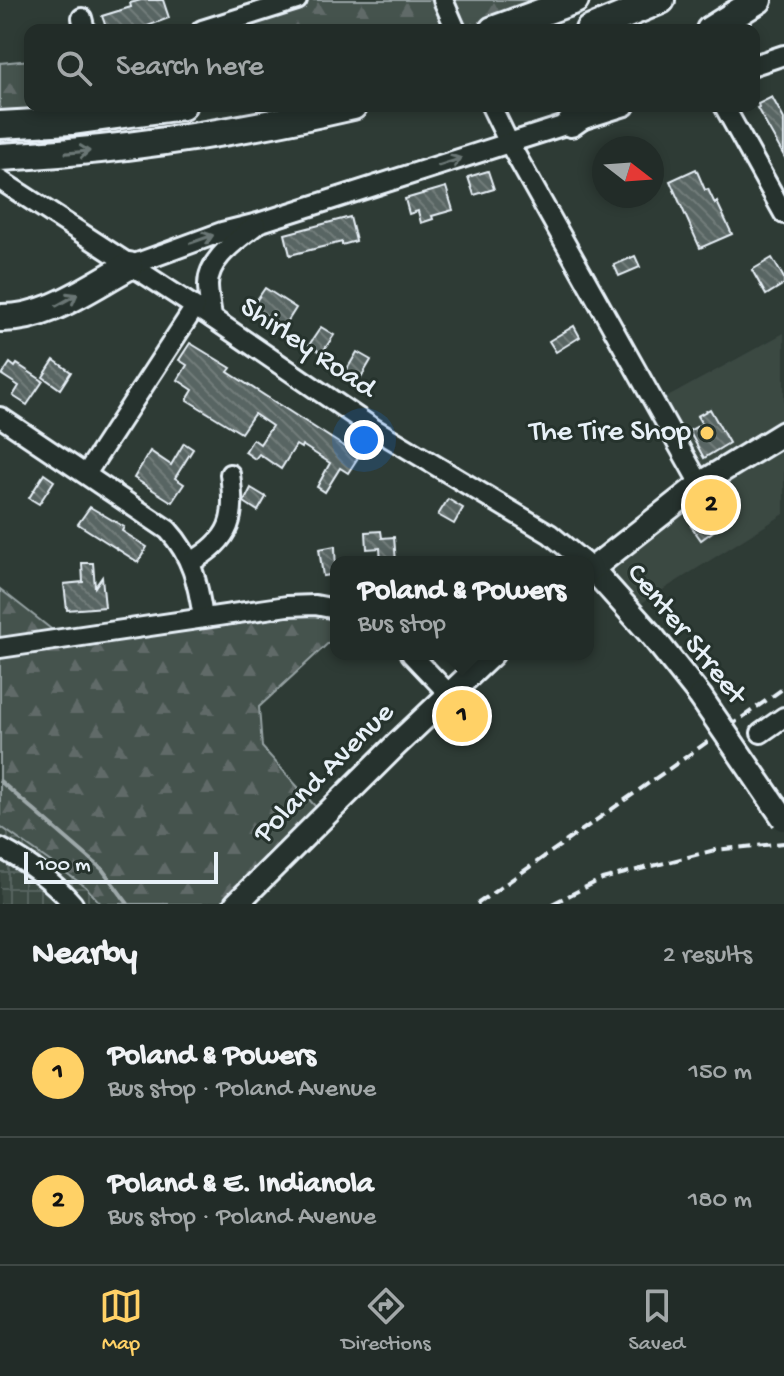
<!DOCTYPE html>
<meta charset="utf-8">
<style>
body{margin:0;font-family:"Gochi Hand",sans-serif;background:#2a3430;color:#f1f3f6}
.compass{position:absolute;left:592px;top:136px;width:72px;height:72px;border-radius:50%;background:#222c28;box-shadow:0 4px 12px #0003;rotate:107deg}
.scale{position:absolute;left:24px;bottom:20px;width:194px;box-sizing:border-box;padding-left:8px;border:4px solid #e8f1f8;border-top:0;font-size:22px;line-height:28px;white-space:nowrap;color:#e8f1f8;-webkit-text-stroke:6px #26332d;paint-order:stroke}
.you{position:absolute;left:364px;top:440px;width:28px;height:28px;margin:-20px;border:6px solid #fff;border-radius:50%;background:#1a73e8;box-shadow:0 0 0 12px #1a73e833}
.badge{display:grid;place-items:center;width:52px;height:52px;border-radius:50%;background:#ffd166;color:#111;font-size:26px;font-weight:700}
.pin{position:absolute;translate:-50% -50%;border:4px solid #fff;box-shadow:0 2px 8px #0006}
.popup{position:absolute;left:330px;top:556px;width:264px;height:104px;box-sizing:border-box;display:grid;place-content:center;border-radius:16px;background:#222c28;filter:drop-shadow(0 2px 6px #0005);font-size:26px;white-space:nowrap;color:#a2a7a8}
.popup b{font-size:30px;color:#f1f3f6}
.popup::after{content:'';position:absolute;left:50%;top:100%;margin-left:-16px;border:16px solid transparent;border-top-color:#222c28}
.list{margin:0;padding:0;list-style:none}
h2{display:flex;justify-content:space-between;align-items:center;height:104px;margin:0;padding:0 32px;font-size:34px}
h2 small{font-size:26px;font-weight:400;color:#a2a7a8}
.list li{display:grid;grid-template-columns:52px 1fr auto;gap:24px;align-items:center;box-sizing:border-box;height:128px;padding:0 32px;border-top:2px solid #3f4845}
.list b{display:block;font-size:30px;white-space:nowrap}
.list p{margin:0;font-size:26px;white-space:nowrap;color:#a2a7a8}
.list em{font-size:26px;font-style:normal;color:#a2a7a8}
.icon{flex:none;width:44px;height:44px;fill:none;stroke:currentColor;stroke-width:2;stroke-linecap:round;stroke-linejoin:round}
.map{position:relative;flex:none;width:784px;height:904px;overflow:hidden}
.search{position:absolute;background:#222c28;box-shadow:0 4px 12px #0003;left:24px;right:24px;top:24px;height:88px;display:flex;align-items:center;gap:20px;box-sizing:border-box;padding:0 28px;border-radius:16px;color:#a2a7a8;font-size:30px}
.sheet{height:360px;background:#222c28}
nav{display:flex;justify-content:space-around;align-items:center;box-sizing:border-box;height:112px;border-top:2px solid #3f4845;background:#222c28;font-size:22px;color:#a2a7a8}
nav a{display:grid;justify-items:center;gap:4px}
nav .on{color:#ffd166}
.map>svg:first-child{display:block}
.built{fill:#3b4843}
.industrial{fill:url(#industrial-grid)}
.forest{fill:url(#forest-firs);stroke:#96a2a3;stroke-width:2}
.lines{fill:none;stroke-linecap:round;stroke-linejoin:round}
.stream{stroke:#9da8a9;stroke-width:4}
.building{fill:url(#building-back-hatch);stroke:#e8f1f8;stroke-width:2}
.minor-casing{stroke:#e8f1f8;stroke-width:24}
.major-casing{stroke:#e8f1f8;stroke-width:28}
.highway-casing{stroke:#e8f1f8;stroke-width:32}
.minor{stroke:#26332d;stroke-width:18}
.major{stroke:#26332d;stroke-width:22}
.highway{stroke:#26332d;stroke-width:26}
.rail{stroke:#e8f1f8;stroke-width:4;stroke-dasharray:12 6;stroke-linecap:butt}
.major-bridge-casing{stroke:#e8f1f8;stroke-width:28;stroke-linecap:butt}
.major-bridge{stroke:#26332d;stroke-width:22}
.oneway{stroke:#6a7674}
.poi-dot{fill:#ffd166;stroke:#26332d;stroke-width:3}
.labels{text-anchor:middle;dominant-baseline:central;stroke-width:6;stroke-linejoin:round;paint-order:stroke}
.street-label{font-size:30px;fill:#e8f1f8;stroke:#26332d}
.poi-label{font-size:30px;fill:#e8f1f8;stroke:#26332d;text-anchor:end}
</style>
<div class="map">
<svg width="784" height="904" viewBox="0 0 784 904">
<defs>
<pattern id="industrial-grid" width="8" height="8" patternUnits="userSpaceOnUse" patternTransform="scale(2)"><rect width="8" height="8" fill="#3b4843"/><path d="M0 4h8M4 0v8" fill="none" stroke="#57635f"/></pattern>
<pattern id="forest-firs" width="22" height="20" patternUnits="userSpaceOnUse" patternTransform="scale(2)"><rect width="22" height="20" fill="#45524e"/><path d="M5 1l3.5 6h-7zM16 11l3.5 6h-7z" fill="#606b68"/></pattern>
<pattern id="building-back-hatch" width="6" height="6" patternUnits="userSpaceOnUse" patternTransform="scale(2)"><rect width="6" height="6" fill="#596563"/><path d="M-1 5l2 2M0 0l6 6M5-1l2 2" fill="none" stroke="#717c7a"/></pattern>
</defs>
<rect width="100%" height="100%" fill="#2e3b35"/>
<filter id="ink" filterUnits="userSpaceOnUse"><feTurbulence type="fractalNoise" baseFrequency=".0125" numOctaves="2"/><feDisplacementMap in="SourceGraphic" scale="16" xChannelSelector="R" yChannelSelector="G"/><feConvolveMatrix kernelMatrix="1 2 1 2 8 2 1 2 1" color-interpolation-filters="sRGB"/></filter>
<g filter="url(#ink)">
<polygon class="built" points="784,333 784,514 629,611 592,569 699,484 655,404"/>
<polygon class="industrial" points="0,781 128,904 0,904"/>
<g class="forest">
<polygon points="297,0 575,0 493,30 202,30"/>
<polygon points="30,60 30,106 182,106 0,125 0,63"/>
<polygon points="0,589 64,639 336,609 336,636 259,707 262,747 324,816 236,904 101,904 86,887 0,826"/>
</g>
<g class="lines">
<polyline class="stream" points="0,781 102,869 128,904"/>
</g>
<g class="building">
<polygon points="141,0 163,0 169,18 137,30 107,30 102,16 131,7 130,3"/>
<polygon points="772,97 784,119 784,156 757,108 759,107 758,104"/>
<polygon points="696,169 705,190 708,189 715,204 717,202 732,234 700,248 670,181"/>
<polygon points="488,171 494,189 474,195 468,177"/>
<polygon points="446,187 453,210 432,216 433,219 421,223 418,211 409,214 405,199"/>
<polygon points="350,217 356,241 342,245 342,242 290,255 285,234"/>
<polygon points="635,256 640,267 619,276 614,265"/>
<polygon points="772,258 784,278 784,284 766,295 752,270"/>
<polygon points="265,288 296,308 284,327 252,307"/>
<polygon points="574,326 580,337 556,352 549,341"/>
<polygon points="321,327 334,335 322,353 309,345"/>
<polygon points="190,343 231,368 228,372 359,456 348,473 340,468 325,492 317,487 330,463 302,445 301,448 296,445 281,469 259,454 255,459 245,452 253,439 260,444 272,426 254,414 241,433 187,400 193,390 178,380 187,365 179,360"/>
<polygon points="357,352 371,360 360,379 346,371"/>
<polygon points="54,360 71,372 60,389 43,377"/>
<polygon points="10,363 15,367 17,364 43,381 27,405 13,396 19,386 2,375"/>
<polygon points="710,409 729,443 704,458 689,431 702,424 697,416"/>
<polygon points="184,443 193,449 175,478 184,484 172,502 134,478 150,451 171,465"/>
<polygon points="44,474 54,481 39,504 29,498"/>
<polygon points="251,488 266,497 258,511 244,502"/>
<polygon points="448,499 463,508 454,524 438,515"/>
<polygon points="719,505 729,520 701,540 691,526"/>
<polygon points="90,507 124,527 122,531 147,547 138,562 78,524"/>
<polygon points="381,531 382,538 394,537 396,562 381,562 380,548 367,549 366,532"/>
<polygon points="335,546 336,574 323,576 319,549"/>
<polygon points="82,563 93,563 95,587 102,577 105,607 67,610 64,584 83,582"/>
</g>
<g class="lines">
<g class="minor-casing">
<g id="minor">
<polyline points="443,0 456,30"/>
<polyline points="82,18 85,30"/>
<polyline points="202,30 297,0"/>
<polyline points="754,65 784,55"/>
<polyline points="491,106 509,143 700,484"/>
<polyline points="724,106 784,214"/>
<polyline points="0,180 212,318 373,428 550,534 584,562"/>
<polyline points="129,266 222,232 258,223 625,106"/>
<path d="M 212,318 C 211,307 208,296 208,285 C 208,258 238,240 256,225"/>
<path d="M 0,417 L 168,530 C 192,556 198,583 203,618"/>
<polyline points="86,474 195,307"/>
<path d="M 191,562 C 232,539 236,518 230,474"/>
<polyline points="0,648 287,606 315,605 336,609"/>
<polyline points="411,654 449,694"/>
<polyline points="761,733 784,717"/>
<path d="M 0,848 C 27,862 53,881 73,904"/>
</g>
</g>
<g class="major-casing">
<g id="major">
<polyline points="592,569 653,637 700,696"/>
<polyline points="588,572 700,484 784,433"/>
<polyline points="236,904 397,744 492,654"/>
</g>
</g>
<g class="highway-casing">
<g id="highway">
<polyline points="493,30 575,0"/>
<polyline points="589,30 661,0"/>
<polyline points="710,30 758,0"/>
<polyline points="571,123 595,106"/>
<polyline points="0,125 71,121 182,106"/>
<path d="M 0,157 C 120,151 236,133 353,106"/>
<path d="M 0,318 C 48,319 88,288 129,266"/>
</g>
</g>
<use href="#minor" class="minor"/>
<use href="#major" class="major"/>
<use href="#highway" class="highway"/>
<g class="rail">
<polyline points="477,904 784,688"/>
<polyline points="552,904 602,879 715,850 784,843"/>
</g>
<g class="major-bridge-casing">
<polyline id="major-bridge" points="700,696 784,819"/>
</g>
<use href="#major-bridge" class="major-bridge"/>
</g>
<defs><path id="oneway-shaft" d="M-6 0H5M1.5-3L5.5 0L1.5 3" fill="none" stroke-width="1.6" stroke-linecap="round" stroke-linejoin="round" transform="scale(2)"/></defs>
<g class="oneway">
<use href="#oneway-shaft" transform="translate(78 152) rotate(-5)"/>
<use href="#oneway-shaft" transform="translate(450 162) rotate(-18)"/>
<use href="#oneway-shaft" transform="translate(202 239) rotate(-19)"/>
<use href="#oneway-shaft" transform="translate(67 300) rotate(-29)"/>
</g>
</g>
<circle class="poi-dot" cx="707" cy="433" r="8"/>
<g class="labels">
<g class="street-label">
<text transform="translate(307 349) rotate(34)">Shirley Road</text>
<text transform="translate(685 635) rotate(51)">Center Street</text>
<text transform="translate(325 774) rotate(-45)">Poland Avenue</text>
</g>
<g class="poi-label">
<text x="691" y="433">The Tire Shop</text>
</g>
</g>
</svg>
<svg class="compass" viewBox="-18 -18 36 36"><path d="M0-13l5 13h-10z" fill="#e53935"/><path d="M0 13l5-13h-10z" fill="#a2a7a8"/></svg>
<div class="scale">100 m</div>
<div class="you"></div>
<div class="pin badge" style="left:462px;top:716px">1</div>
<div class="popup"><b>Poland &amp; Powers</b>Bus stop</div>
<div class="pin badge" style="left:711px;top:505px">2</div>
<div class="search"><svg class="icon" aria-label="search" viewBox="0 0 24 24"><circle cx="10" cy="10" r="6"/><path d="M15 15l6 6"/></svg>Search here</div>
</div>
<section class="sheet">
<h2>Nearby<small>2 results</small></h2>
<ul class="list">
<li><span class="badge">1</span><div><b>Poland &amp; Powers</b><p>Bus stop · Poland Avenue</p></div><em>150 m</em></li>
<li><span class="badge">2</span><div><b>Poland &amp; E. Indianola</b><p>Bus stop · Poland Avenue</p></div><em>180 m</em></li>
</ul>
</section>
<nav>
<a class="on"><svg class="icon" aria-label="map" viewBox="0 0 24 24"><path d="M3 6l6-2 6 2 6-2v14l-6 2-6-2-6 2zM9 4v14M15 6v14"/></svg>Map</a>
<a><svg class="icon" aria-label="directions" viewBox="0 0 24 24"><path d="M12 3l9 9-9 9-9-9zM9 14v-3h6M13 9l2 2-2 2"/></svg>Directions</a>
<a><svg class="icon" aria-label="saved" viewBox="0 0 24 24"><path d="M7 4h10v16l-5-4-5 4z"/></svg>Saved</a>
</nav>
